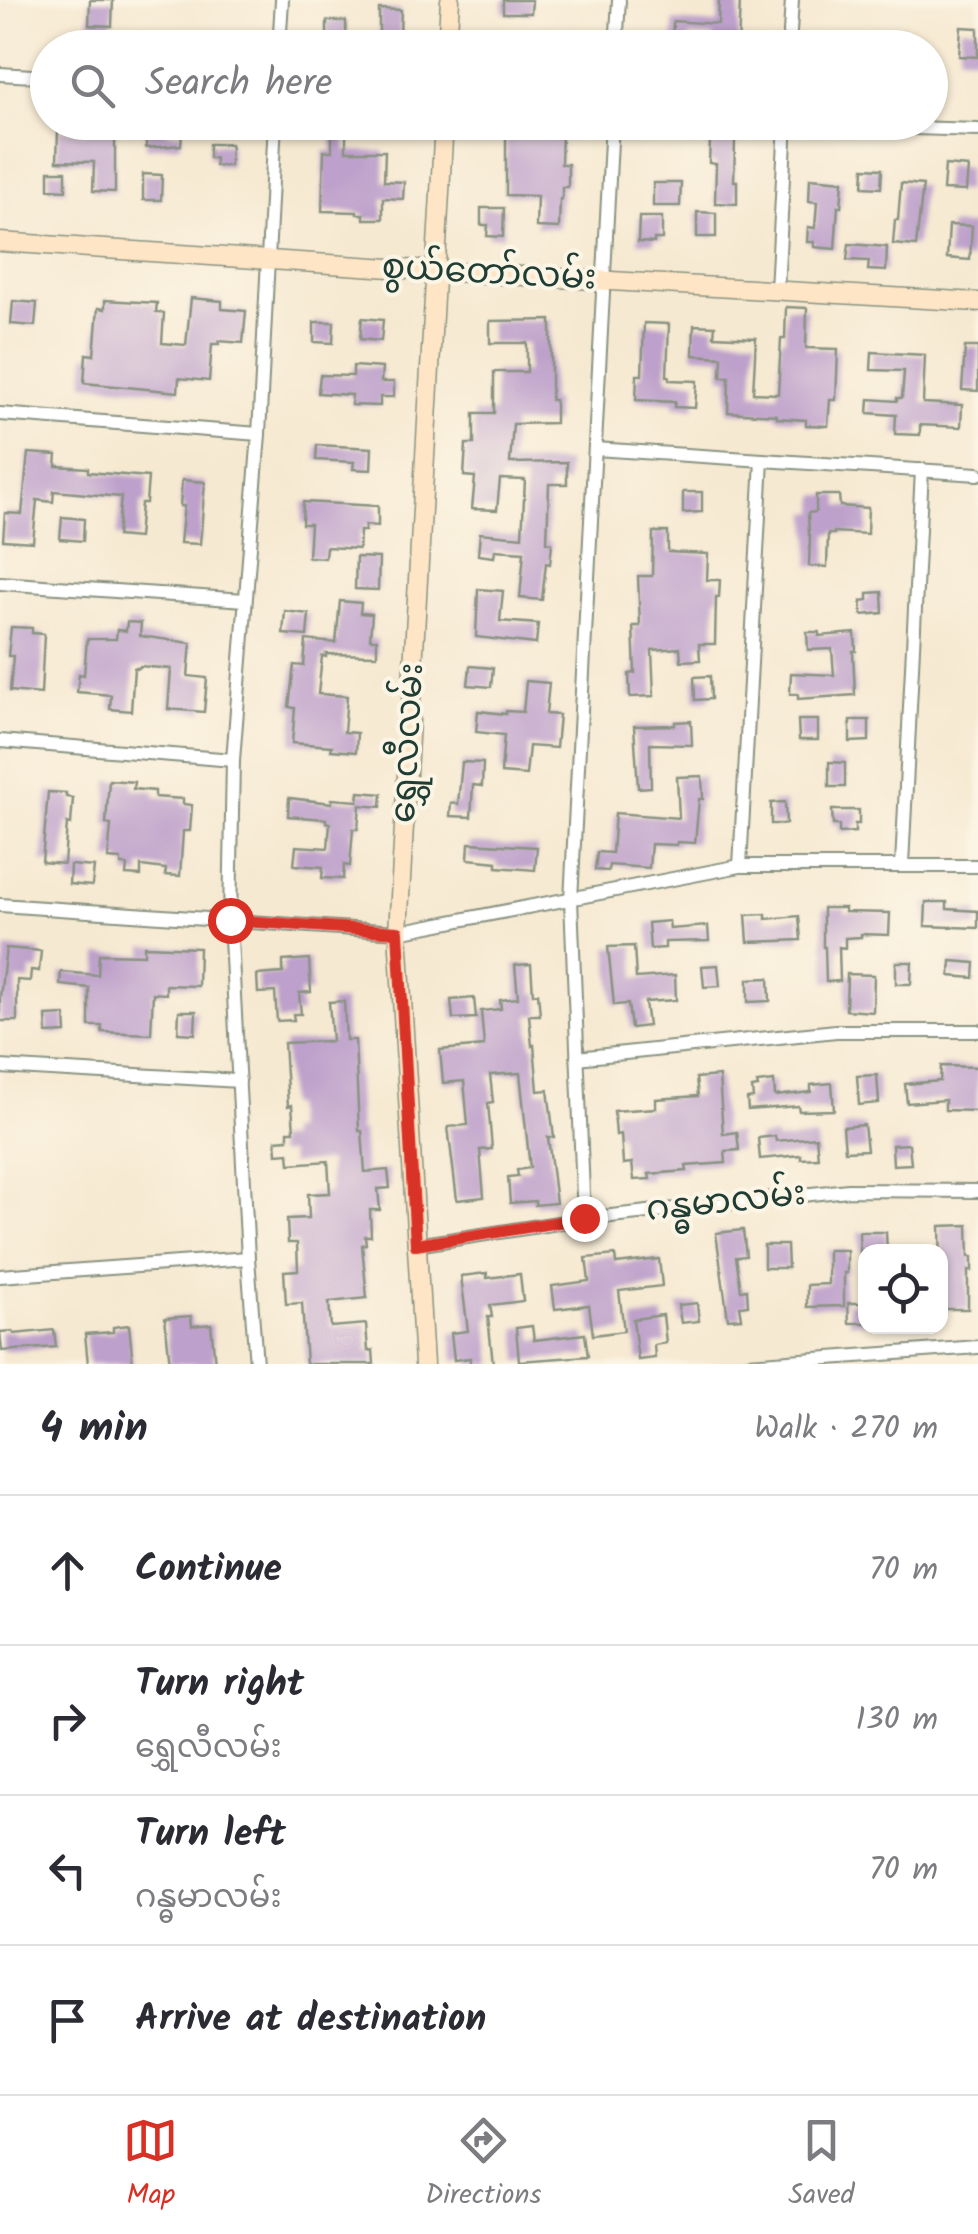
<!DOCTYPE html>
<meta charset="utf-8">
<style>
body{margin:0;font-family:Kalam,"Noto Sans Myanmar",sans-serif;background:#f2f2f3;color:#2b2b33}
.controls{position:absolute;right:30px;bottom:30px;display:grid;overflow:hidden;border-radius:20px;box-shadow:0 2px 8px #0004}
.controls button{width:90px;height:90px;display:grid;place-items:center;padding:0;border:0;border-bottom:2px solid #e1e1e2;background:#fff;color:#2b2b33;font:50px sans-serif}
.stop{position:absolute;width:30px;height:30px;margin:-22px;border:8px solid #d93025;border-radius:50%;background:#fff}
.stop.end{background:#d93025;border-color:#fff;box-shadow:0 2px 10px #0008}
.list{margin:0;padding:0;list-style:none}
h2{display:flex;justify-content:space-between;align-items:center;height:130px;margin:0;padding:0 40px;font-size:42px}
h2 small{font-size:32px;font-weight:400;color:#7c7c81}
.list li{display:grid;grid-template-columns:65px 1fr auto;gap:30px;align-items:center;box-sizing:border-box;height:150px;padding:0 40px;border-top:2px solid #e1e1e2}
.list b{display:block;font-size:38px;white-space:nowrap}
.list p{margin:0;font-size:32px;white-space:nowrap;color:#7c7c81}
.list em{font-size:32px;font-style:normal;color:#7c7c81}
.icon{flex:none;width:55px;height:55px;fill:none;stroke:currentColor;stroke-width:2;stroke-linecap:round;stroke-linejoin:round}
.map{position:relative;flex:none;width:978px;height:1364px;overflow:hidden}
.search{position:absolute;background:#fff;box-shadow:0 2px 8px #0004;left:30px;right:30px;top:30px;height:110px;display:flex;align-items:center;gap:25px;box-sizing:border-box;padding:0 35px;border-radius:55px;color:#7c7c81;font-size:38px}
.sheet{height:730px;background:#fff}
nav{display:flex;justify-content:space-around;align-items:center;box-sizing:border-box;height:140px;border-top:2px solid #e1e1e2;background:#fff;font-size:28px;color:#7c7c81}
nav a{display:grid;justify-items:center;gap:5px}
nav .on{color:#d93025}
.map>svg:first-child{display:block}
.building{fill:#bda0cb}
.lines{fill:none;stroke-linecap:round;stroke-linejoin:round}
.street-casing{stroke:#8a9382;stroke-width:16}
.secondary-casing{stroke:#8a9382;stroke-width:21}
.street{stroke:#fff;stroke-width:12}
.secondary{stroke:#fee5c5;stroke-width:18}
.route{stroke:#d93025;stroke-width:12}
.labels{text-anchor:middle;dominant-baseline:central;stroke-width:8;stroke-linejoin:round;paint-order:stroke}
.street-label{font-size:35px;fill:#1f3d34;stroke:#fcf5e5}
</style>
<div class="map">
<svg width="978" height="1364" viewBox="0 0 978 1364">
<rect width="100%" height="100%" fill="#fcf5e5"/>
<filter id="ink" filterUnits="userSpaceOnUse"><feTurbulence type="fractalNoise" baseFrequency=".01" numOctaves="2"/><feDisplacementMap in="SourceGraphic" scale="20" xChannelSelector="R" yChannelSelector="G"/><feConvolveMatrix kernelMatrix="1 2 1 2 8 2 1 2 1" color-interpolation-filters="sRGB"/></filter>
<filter id="wash" filterUnits="userSpaceOnUse"><feTurbulence type="fractalNoise" baseFrequency=".0048" numOctaves="4" result="noise"/><feDisplacementMap in="SourceGraphic" scale="40" xChannelSelector="R" yChannelSelector="G"/><feGaussianBlur stdDeviation="2.25" result="paint"/><feColorMatrix in="noise" values="0 0 0 0 0 0 0 0 0 0 0 0 0 0 0 0 0 1.4 0 .05"/><feComposite in="paint" operator="in"/></filter>
<g filter="url(#wash)">
<rect width="100%" height="100%" fill="#f6e9d1"/>
<g id="blocks">
<g class="building">
<polygon points="90,0 113,0 112,26 89,25"/>
<polygon points="503,0 532,0 531,13 503,13"/>
<polygon points="719,0 740,0 738,48 713,48 714,37 689,37 689,45 672,44 673,21 718,24"/>
<polygon points="379,9 401,10 400,35 379,35"/>
<rect x="327" y="21" width="19" height="21"/>
<polygon points="961,27 978,28 978,57 959,56"/>
<polygon points="705,122 744,122 743,138 735,138 734,181 737,181 737,204 715,203 716,164 709,163 710,141 671,140 671,124 705,124"/>
<polygon points="93,123 115,124 115,192 93,191 94,162 57,161 58,130 93,131"/>
<polygon points="146,124 166,124 166,133 182,133 181,145 146,148"/>
<polygon points="332,126 346,126 346,151 385,151 384,181 404,182 403,199 383,198 383,219 364,219 364,214 357,214 357,212 322,211 324,151 332,151"/>
<polygon points="506,130 562,131 561,164 568,164 568,187 562,187 562,199 560,199 559,228 536,227 537,196 506,195"/>
<polygon points="209,144 231,144 230,166 215,166 215,158 209,158"/>
<polygon points="945,165 968,167 966,191 943,190"/>
<polygon points="864,168 882,169 881,188 863,187"/>
<polygon points="49,171 66,171 66,190 49,189"/>
<polygon points="143,174 162,175 161,200 143,200"/>
<polygon points="810,178 843,181 841,207 838,206 835,249 814,247 814,242 807,242 808,227 815,228 817,202 809,201"/>
<polygon points="653,183 681,183 680,206 653,206"/>
<polygon points="901,183 923,185 916,246 893,244 895,220 898,220"/>
<polygon points="481,208 504,208 503,237 487,236 488,225 481,225"/>
<polygon points="697,212 716,213 716,237 697,237"/>
<polygon points="639,217 662,217 662,239 654,239 654,243 638,242"/>
<polygon points="949,225 972,226 970,260 947,258"/>
<polygon points="849,244 887,247 886,271 868,270 869,261 847,260"/>
<polygon points="191,298 222,301 222,309 246,311 243,343 219,341 219,344 212,344 209,381 179,378 178,392 84,383 86,354 94,355 98,308 105,309 105,300 157,303 156,312 164,313 162,343 186,345"/>
<polygon points="13,301 37,303 35,326 11,324"/>
<polygon points="786,307 807,308 806,348 838,349 836,400 830,400 828,426 806,425 806,420 777,418 777,415 728,412 729,377 721,377 722,357 693,355 694,325 715,326 714,336 756,338 753,393 778,394 781,339 785,339"/>
<polygon points="362,318 383,320 381,341 360,339"/>
<polygon points="551,320 551,400 555,400 555,423 513,424 510,463 567,462 567,484 549,484 547,542 552,543 550,564 546,563 542,600 520,598 524,552 495,550 494,557 478,555 480,533 522,537 525,480 500,479 497,510 472,509 475,477 464,476 466,444 474,444 474,413 494,413 494,372 527,372 527,343 490,343 490,321"/>
<polygon points="314,322 334,322 333,343 314,342"/>
<polygon points="644,323 669,324 667,376 669,376 669,380 697,381 695,408 674,407 675,402 636,400 637,375 642,375"/>
<polygon points="965,347 978,347 978,391 962,390"/>
<polygon points="872,352 925,355 923,403 962,405 961,427 920,425 920,435 895,434 896,415 868,413 869,399 897,401 897,398 902,398 904,371 871,370"/>
<polygon points="353,366 382,368 381,382 394,382 394,397 380,397 380,406 351,405 352,395 318,393 320,375 353,376"/>
<polygon points="317,445 372,448 371,470 353,469 354,462 316,460"/>
<polygon points="28,453 57,455 56,466 88,468 88,472 148,477 146,503 141,503 138,538 117,536 121,497 54,491 53,502 37,500 33,542 3,540 5,513 22,514"/>
<polygon points="182,480 205,482 200,544 180,543 184,506 180,506"/>
<polygon points="683,492 702,492 702,512 683,513"/>
<polygon points="816,495 839,495 840,506 868,508 867,534 834,532 834,534 828,534 827,567 809,566 810,535 809,535 808,513 816,512"/>
<polygon points="303,502 378,506 378,526 365,525 365,531 360,531 359,549 326,547 325,558 308,557 310,524 302,524"/>
<polygon points="62,517 84,519 83,541 60,539"/>
<polygon points="653,532 668,532 668,552 708,554 707,580 720,580 719,597 716,597 715,644 699,644 700,660 681,661 680,648 652,650 654,696 630,697 629,674 635,673 633,626 640,626 638,576 652,576"/>
<polygon points="356,557 379,558 378,590 355,589"/>
<polygon points="478,589 503,591 500,621 538,624 536,644 476,637"/>
<polygon points="882,592 883,613 862,615 861,601 868,600 868,593"/>
<polygon points="340,601 361,603 360,613 372,614 370,639 377,639 377,655 326,654 326,657 322,656 318,694 347,696 344,732 357,733 356,752 331,750 332,746 292,743 295,708 289,707 294,665 304,666 306,640 336,643"/>
<polygon points="285,611 309,614 307,636 283,634"/>
<polygon points="127,622 141,623 140,636 191,643 188,676 207,678 204,712 168,709 171,669 140,666 139,668 134,668 131,711 110,709 111,695 77,692 79,674 84,675 87,639 116,639 117,630 126,631"/>
<polygon points="11,627 32,628 32,633 44,634 41,694 10,691 13,656 8,656"/>
<polygon points="807,632 819,632 819,636 855,633 856,651 853,651 855,695 798,699 798,694 790,694 791,673 834,675 832,649 808,650"/>
<polygon points="470,666 493,668 491,687 468,685"/>
<polygon points="710,676 711,699 695,700 694,677"/>
<polygon points="526,681 549,683 546,714 559,715 556,748 529,746 526,775 501,773 504,735 476,732 478,711 506,714 506,711 523,712"/>
<polygon points="798,720 818,720 818,740 799,740"/>
<polygon points="850,720 869,720 869,741 850,742"/>
<polygon points="691,721 692,745 650,744 651,787 638,788 634,726 675,725 675,722"/>
<polygon points="462,762 483,763 482,786 473,785 471,817 450,816 451,803 458,804"/>
<polygon points="829,762 845,763 845,787 829,787"/>
<polygon points="702,776 703,799 699,799 695,843 677,842 677,845 651,844 649,868 609,865 608,871 595,870 597,852 612,853 615,813 679,818 677,777"/>
<polygon points="109,780 134,782 133,789 155,791 155,797 183,799 183,804 192,805 190,831 183,831 180,876 165,875 166,869 141,866 141,876 126,875 127,865 121,865 121,860 108,859 111,825 106,824"/>
<polygon points="48,792 66,793 66,797 73,798 71,824 67,823 64,864 42,862"/>
<polygon points="359,792 382,794 381,807 360,805 358,829 353,829 350,866 344,865 343,879 322,878 323,867 294,865 296,846 328,848 330,823 326,822 326,819 288,816 289,798 332,803 332,799 358,801"/>
<polygon points="785,802 786,824 771,824 771,803"/>
<polygon points="832,810 859,810 859,824 855,824 855,832 839,833 839,825 833,825"/>
<polygon points="469,843 537,847 535,870 497,867 497,862 468,859"/>
<polygon points="70,865 94,867 92,886 69,884"/>
<polygon points="926,902 947,902 947,909 978,911 978,928 925,926"/>
<polygon points="823,908 845,908 845,912 890,913 889,935 861,934 861,937 845,938 845,948 839,947 840,981 826,982 825,947 823,947"/>
<polygon points="766,914 766,919 799,916 801,940 748,942 746,915"/>
<polygon points="669,921 670,929 708,926 709,941 665,942 665,948 650,949 648,923"/>
<polygon points="144,946 199,948 198,986 166,985 166,994 153,993 151,1034 102,1032 102,1026 89,1026 89,988 60,985 61,972 98,975 99,954 144,955"/>
<polygon points="634,946 636,978 675,975 676,1000 645,1002 648,1026 631,1028 628,1004 614,1005 608,947"/>
<polygon points="6,948 41,951 39,971 31,970 30,981 17,980 17,1021 0,1021 0,996"/>
<polygon points="309,959 311,992 299,993 301,1014 293,1014 294,1020 277,1021 275,992 258,993 257,975 283,973 283,961"/>
<polygon points="951,961 975,963 974,978 950,976"/>
<polygon points="896,962 912,962 911,984 896,984"/>
<polygon points="531,964 533,994 538,993 540,1015 529,1015 532,1046 534,1045 538,1091 548,1090 554,1137 548,1137 556,1203 535,1205 535,1201 510,1203 508,1177 518,1176 517,1170 530,1168 520,1073 490,1075 493,1102 488,1103 492,1149 480,1150 484,1197 457,1200 448,1127 468,1125 464,1081 443,1083 440,1050 484,1046 481,1011 501,1009 500,1000 518,998 515,965"/>
<polygon points="718,965 720,986 704,987 702,966"/>
<polygon points="847,974 874,975 873,1012 846,1010"/>
<polygon points="769,978 770,1001 748,1002 748,979"/>
<polygon points="474,998 476,1018 453,1019 451,1000"/>
<polygon points="344,1001 346,1040 355,1040 359,1131 362,1131 365,1172 388,1170 390,1188 378,1189 380,1210 370,1210 371,1236 365,1236 366,1244 362,1245 367,1298 329,1302 331,1327 366,1324 368,1351 373,1350 374,1364 306,1364 302,1303 286,1304 284,1271 298,1270 297,1243 288,1243 287,1219 309,1218 308,1194 330,1193 328,1161 290,1164 289,1153 277,1154 276,1140 288,1139 288,1131 294,1131 292,1105 288,1106 284,1043 332,1041 329,1002"/>
<polygon points="179,1011 196,1011 195,1034 178,1033"/>
<polygon points="65,1015 66,1033 47,1034 46,1016"/>
<polygon points="941,1066 978,1067 977,1111 945,1110 945,1100 907,1103 905,1084 940,1081"/>
<polygon points="877,1075 879,1103 859,1105 857,1076"/>
<polygon points="719,1076 723,1134 737,1132 739,1150 725,1151 726,1163 686,1166 687,1171 649,1174 650,1179 634,1180 632,1163 623,1164 621,1134 616,1135 614,1111 656,1108 656,1099 698,1096 696,1078"/>
<polygon points="774,1081 775,1096 811,1092 811,1085 832,1083 834,1110 799,1111 798,1106 748,1110 747,1099 753,1098 752,1088 758,1087 757,1083"/>
<polygon points="864,1125 867,1150 845,1151 843,1127"/>
<polygon points="775,1136 776,1141 816,1137 818,1158 801,1159 801,1155 760,1159 758,1138"/>
<polygon points="909,1144 911,1164 893,1165 892,1145"/>
<polygon points="968,1225 969,1257 972,1257 972,1271 968,1271 968,1309 945,1309 945,1271 941,1271 940,1226"/>
<polygon points="743,1230 746,1256 736,1257 741,1290 747,1289 748,1305 740,1306 742,1318 728,1319 716,1233"/>
<polygon points="859,1232 886,1232 887,1252 860,1252"/>
<polygon points="764,1245 787,1245 788,1268 764,1268"/>
<polygon points="828,1250 847,1250 847,1273 844,1273 844,1306 807,1307 807,1285 828,1284"/>
<polygon points="615,1255 616,1264 659,1259 662,1286 619,1291 624,1331 593,1335 589,1305 555,1309 552,1286 589,1281 586,1258"/>
<polygon points="487,1273 487,1278 520,1274 523,1301 490,1305 492,1317 488,1317 493,1364 470,1364 470,1358 454,1360 451,1333 468,1331 461,1276"/>
<polygon points="697,1303 699,1321 681,1323 678,1305"/>
<polygon points="848,1303 866,1303 866,1323 849,1323"/>
<polygon points="663,1315 666,1343 654,1345 655,1358 638,1360 633,1319"/>
<polygon points="191,1316 192,1326 211,1324 215,1364 170,1364 165,1318"/>
<polygon points="129,1325 133,1364 88,1364 85,1334 113,1332 113,1327"/>
<polygon points="532,1326 534,1340 585,1334 588,1356 519,1361 516,1328"/>
<polygon points="54,1330 56,1347 2,1351 0,1332 13,1331 14,1334"/>
</g>
</g>
</g>
<g filter="url(#ink)">
<use href="#blocks" fill-opacity="0" stroke="#8a9382" stroke-width="2.5"/>
<g class="lines">
<g class="street-casing">
<g id="street">
<polyline points="279,48 282,0"/>
<polyline points="616,48 619,0"/>
<polyline points="789,48 792,0"/>
<polyline points="0,74 48,77"/>
<polyline points="785,124 978,130"/>
<polyline points="777,290 786,122"/>
<polyline points="0,414 259,434"/>
<polyline points="595,449 978,474"/>
<polyline points="0,583 245,600"/>
<polyline points="0,741 233,760"/>
<polyline points="902,865 922,470"/>
<polyline points="740,866 762,460"/>
<polyline points="0,905 398,932 740,866 978,866"/>
<polyline points="577,1058 836,1031 978,1031"/>
<polyline points="0,1067 239,1081"/>
<polyline points="584,1219 571,900 612,122"/>
<polyline points="416,1245 584,1219 848,1190 978,1191"/>
<polyline points="0,1276 248,1258"/>
<polyline points="256,1364 248,1258 230,920 233,760 259,434 275,122"/>
<polyline points="747,1364 978,1347"/>
</g>
</g>
<g class="secondary-casing">
<g id="secondary">
<polyline points="447,48 450,0"/>
<polyline points="0,242 436,271 978,302"/>
<polyline points="424,1364 398,932 444,122"/>
</g>
</g>
<use href="#street" class="street"/>
<use href="#secondary" class="secondary"/>
</g>
</g>
<g class="lines" filter="url(#ink)">
<polyline class="route" points="230,920 398,932 416,1245 584,1218"/>
</g>
<g class="labels">
<g class="street-label">
<text transform="translate(489 274) rotate(3)">စွယ်တော်လမ်း</text>
<text transform="translate(409 743) rotate(-87)">ရွှေလီလမ်း</text>
<text transform="translate(726 1203) rotate(-6)">ဂန္ဓမာလမ်း</text>
</g>
</g>
</svg>
<div class="controls">
<button><svg class="icon" aria-label="locate" viewBox="0 0 24 24"><circle cx="12" cy="12" r="6"/><path d="M12 2v4M12 18v4M2 12h4M18 12h4"/></svg></button>
</div>
<div class="stop" style="left:230px;top:920px"></div>
<div class="stop end" style="left:584px;top:1218px"></div>
<div class="search"><svg class="icon" aria-label="search" viewBox="0 0 24 24"><circle cx="10" cy="10" r="6"/><path d="M15 15l6 6"/></svg>Search here</div>
</div>
<section class="sheet">
<h2>4 min<small>Walk · 270 m</small></h2>
<ul class="list">
<li><svg class="icon" aria-label="ahead" viewBox="0 0 24 24"><path d="M12 20V5M6 11l6-6 6 6"/></svg><div><b>Continue</b></div><em>70 m</em></li>
<li><svg class="icon" aria-label="right" viewBox="0 0 24 24"><path d="M7 20v-9h11M14 6l5 5-5 5"/></svg><div><b>Turn right</b><p>ရွှေလီလမ်း</p></div><em>130 m</em></li>
<li><svg class="icon" aria-label="left" viewBox="0 0 24 24"><path d="M17 20v-9H6M10 6l-5 5 5 5"/></svg><div><b>Turn left</b><p>ဂန္ဓမာလမ်း</p></div><em>70 m</em></li>
<li><svg class="icon" aria-label="arrive" viewBox="0 0 24 24"><path d="M6 21V4h12l-3 4 3 4H6"/></svg><div><b>Arrive at destination</b></div></li>
</ul>
</section>
<nav>
<a class="on"><svg class="icon" aria-label="map" viewBox="0 0 24 24"><path d="M3 6l6-2 6 2 6-2v14l-6 2-6-2-6 2zM9 4v14M15 6v14"/></svg>Map</a>
<a><svg class="icon" aria-label="directions" viewBox="0 0 24 24"><path d="M12 3l9 9-9 9-9-9zM9 14v-3h6M13 9l2 2-2 2"/></svg>Directions</a>
<a><svg class="icon" aria-label="saved" viewBox="0 0 24 24"><path d="M7 4h10v16l-5-4-5 4z"/></svg>Saved</a>
</nav>
